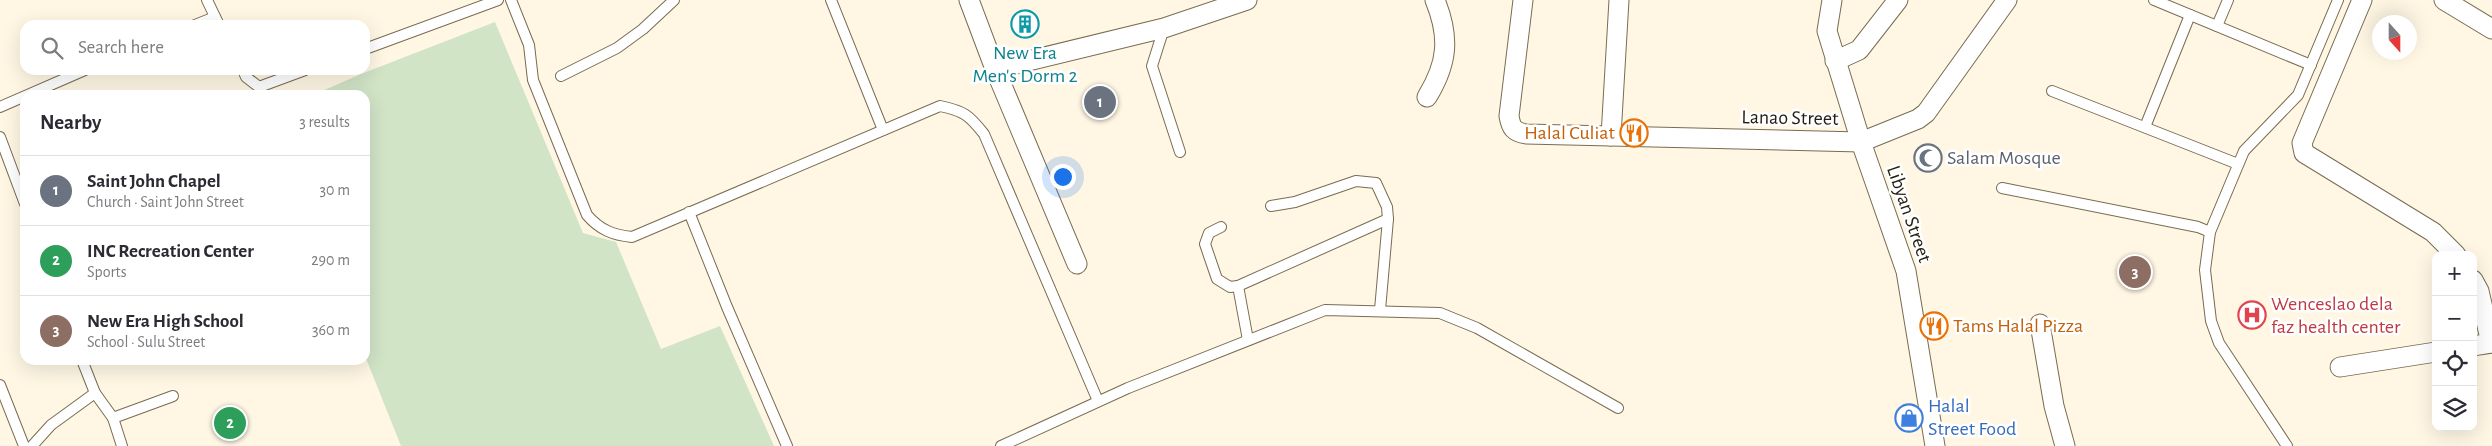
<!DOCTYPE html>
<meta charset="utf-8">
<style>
body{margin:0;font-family:"Alegreya Sans",sans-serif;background:#f2f2f3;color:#2b2b33}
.controls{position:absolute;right:15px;bottom:15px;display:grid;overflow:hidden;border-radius:10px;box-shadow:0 5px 20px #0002}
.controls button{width:45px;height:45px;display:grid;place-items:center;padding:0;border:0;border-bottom:1px solid #e1e1e2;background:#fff;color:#2b2b33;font:25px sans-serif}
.compass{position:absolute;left:2372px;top:15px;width:45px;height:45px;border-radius:50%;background:#fff;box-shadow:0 5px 20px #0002;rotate:159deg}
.you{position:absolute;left:1062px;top:176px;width:18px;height:18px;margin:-12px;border:4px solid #fff;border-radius:50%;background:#1a73e8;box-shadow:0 0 0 8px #1a73e833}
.badge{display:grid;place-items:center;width:32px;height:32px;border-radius:50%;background:#db2777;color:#fff;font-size:16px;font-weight:700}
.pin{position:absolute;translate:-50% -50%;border:2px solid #fff;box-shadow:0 1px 5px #0006}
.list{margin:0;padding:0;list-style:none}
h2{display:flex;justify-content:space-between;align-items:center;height:65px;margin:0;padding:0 20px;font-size:21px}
h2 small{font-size:16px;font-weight:400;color:#7c7c81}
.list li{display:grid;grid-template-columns:32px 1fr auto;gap:15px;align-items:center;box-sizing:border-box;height:70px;padding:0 20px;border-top:1px solid #e1e1e2}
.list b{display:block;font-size:19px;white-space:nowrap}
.list p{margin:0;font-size:16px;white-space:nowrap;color:#7c7c81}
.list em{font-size:16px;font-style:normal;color:#7c7c81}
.icon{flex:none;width:28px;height:28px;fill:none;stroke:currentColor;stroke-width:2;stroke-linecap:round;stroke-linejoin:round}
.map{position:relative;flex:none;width:2492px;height:446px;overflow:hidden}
.search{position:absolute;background:#fff;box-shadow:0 5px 20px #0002;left:20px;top:20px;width:350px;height:55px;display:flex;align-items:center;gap:12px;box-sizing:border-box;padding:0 18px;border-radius:15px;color:#7c7c81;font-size:19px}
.panel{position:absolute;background:#fff;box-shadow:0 5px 20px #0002;left:20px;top:90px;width:350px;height:275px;border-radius:15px}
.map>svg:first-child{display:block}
.green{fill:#d1e4c6}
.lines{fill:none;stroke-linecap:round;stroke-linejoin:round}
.lane-casing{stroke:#786c51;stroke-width:12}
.street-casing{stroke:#786c51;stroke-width:21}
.lane{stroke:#fff;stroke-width:10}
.street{stroke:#fff;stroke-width:19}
.labels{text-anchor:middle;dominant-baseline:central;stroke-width:5;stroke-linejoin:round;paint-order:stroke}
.culture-label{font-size:20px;fill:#0d838f;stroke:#fff}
.street-label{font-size:20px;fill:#231e13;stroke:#fff}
.food-label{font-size:20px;fill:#c56008;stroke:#fff;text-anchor:end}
.worship-label{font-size:20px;fill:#5b616d;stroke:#fff;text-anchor:start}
.health-label{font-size:20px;fill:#be3a42;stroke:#fff;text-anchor:start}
.shop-label{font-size:20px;fill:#366cbe;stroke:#fff;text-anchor:start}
</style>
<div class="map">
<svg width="2492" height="446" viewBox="0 0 2492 446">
<rect width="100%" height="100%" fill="#fff7e4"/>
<polygon class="green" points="495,22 583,233 616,242 661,349 720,326 774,446 401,446 365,356 365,95 313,95 361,74"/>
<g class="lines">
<g class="lane-casing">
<g id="lane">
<polyline points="207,0 219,25"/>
<path d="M 511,0 L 529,45 L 533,80 L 587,215 C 600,230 613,235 632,237 L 940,106 C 964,111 969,115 984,134 L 1098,401"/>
<polyline points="831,0 883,130"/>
<polyline points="2154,0 2311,65"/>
<polyline points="195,25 215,17"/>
<polyline points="2217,26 2228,0"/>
<polyline points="1164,28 1152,66 1180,152"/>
<polyline points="365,49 498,0"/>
<polyline points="243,70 246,77 259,87 305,70"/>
<polyline points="561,76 617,48 643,29 674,0"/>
<polyline points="2052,91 2238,164"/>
<polyline points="0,107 85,70"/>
<polyline points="2145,127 2190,15"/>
<polyline points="0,137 25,204"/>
<polyline points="2002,188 2198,227 2210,232"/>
<polyline points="1271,206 1295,202 1356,181 1376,183 1387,207 1388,219 1380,310"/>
<polyline points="689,212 727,307 787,446"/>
<polyline points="1221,227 1209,233 1205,244 1217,279 1230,287 1238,286 1388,219"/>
<polyline points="1238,286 1248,340"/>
<polyline points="0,385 24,446"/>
<polyline points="95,393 113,418 173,396"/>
<polyline points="113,418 122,446"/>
<polyline points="32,446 51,425 95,393 82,360"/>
<polyline points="1001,446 1128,388 1325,310 1440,313 1477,328 1618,408"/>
<polyline points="2287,446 2219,343 2211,321 2205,270 2210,232 2244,151 2298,95 2338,0"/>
</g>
</g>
<g class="street-casing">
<g id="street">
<polyline points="969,0 995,69 1077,264"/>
<path d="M 1523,0 L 1509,116 C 1511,128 1514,132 1526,134 L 1861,142 L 1918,119 L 1926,113 L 2007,0"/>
<polyline points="1832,0 1827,31 1861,142 1906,271 1935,446"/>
<polyline points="2362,0 2302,143 2304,153 2433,232 2456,255"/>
<polyline points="2444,0 2492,29"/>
<polyline points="1835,61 1859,50 1898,0"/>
<polyline points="995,69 1164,28 1247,0"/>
<path d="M 1427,97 C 1448,63 1450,37 1435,0"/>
<polyline points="1611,136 1619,0"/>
<polyline points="2473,280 2479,291 2491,343"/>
<polyline points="2040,324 2054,406 2065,446"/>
<polyline points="2473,346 2492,343"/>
<polyline points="2340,367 2436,352"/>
</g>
</g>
<use href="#lane" class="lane"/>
<use href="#street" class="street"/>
</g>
<defs>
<g id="building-ring" transform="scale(1.4375)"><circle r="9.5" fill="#fff" stroke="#0f9aa8" stroke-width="1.5"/><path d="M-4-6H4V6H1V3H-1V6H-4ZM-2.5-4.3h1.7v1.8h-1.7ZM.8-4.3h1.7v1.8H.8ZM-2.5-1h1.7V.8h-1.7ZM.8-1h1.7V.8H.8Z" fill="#0f9aa8"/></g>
<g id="restaurant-ring" transform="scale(1.4375)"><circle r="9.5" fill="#fff" stroke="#e8710a" stroke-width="1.5"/><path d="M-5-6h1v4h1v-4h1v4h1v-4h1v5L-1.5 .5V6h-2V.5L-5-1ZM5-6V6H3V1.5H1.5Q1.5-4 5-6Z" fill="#e8710a"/></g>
<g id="mosque-ring" transform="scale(1.4375)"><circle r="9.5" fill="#fff" stroke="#6b7280" stroke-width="1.5"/><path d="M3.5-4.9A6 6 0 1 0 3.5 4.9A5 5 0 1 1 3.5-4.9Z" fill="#6b7280"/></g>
<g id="hospital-ring" transform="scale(1.4375)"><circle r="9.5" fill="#fff" stroke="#e0444e" stroke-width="1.5"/><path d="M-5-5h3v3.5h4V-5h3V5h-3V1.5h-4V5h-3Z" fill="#e0444e"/></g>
<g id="shop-ring" transform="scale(1.4375)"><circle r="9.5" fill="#fff" stroke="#3f7fe0" stroke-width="1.5"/><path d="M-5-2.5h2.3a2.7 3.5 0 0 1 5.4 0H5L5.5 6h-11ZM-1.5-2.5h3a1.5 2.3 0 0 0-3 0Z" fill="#3f7fe0"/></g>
</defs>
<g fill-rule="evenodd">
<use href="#building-ring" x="1025" y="24"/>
<use href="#restaurant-ring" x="1634" y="133"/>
<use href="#mosque-ring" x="1928" y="158"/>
<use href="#hospital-ring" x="2252" y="315"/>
<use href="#restaurant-ring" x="1934" y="326"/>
<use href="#shop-ring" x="1909" y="418"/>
</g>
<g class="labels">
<g class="culture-label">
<text x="1025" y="53">New Era<tspan x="1025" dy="23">Men's Dorm 2</tspan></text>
</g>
<g class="street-label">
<text transform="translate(1790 118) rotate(1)">Lanao Street</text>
<text transform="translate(1909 214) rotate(71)">Libyan Street</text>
</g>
<g class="food-label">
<text x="1615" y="133">Halal Culiat</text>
<text x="1953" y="326" text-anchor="start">Tams Halal Pizza</text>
</g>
<g class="worship-label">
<text x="1947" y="158">Salam Mosque</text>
</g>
<g class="health-label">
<text x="2271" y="304">Wenceslao dela<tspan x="2271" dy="23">faz health center</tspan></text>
</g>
<g class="shop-label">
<text x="1928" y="406">Halal<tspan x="1928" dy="23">Street Food</tspan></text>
</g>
</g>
</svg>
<div class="controls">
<button>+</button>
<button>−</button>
<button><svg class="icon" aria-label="locate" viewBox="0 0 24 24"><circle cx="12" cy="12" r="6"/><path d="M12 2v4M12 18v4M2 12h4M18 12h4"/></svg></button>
<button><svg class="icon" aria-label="layers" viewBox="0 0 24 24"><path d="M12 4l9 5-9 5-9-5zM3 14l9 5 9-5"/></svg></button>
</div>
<svg class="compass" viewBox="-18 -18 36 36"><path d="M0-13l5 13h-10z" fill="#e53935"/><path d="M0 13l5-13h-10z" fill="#7c7c81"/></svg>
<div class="you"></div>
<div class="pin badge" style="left:1100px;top:102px;background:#6b7280">1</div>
<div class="pin badge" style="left:230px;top:423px;background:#2e9e5b">2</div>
<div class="pin badge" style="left:2135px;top:272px;background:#8d6e63">3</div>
<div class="search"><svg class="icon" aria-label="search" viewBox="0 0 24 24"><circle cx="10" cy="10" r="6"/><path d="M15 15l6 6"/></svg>Search here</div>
<section class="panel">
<h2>Nearby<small>3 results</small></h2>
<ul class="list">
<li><span class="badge" style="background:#6b7280">1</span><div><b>Saint John Chapel</b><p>Church · Saint John Street</p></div><em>30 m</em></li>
<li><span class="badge" style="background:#2e9e5b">2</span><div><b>INC Recreation Center</b><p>Sports</p></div><em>290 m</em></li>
<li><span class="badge" style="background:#8d6e63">3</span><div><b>New Era High School</b><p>School · Sulu Street</p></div><em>360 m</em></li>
</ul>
</section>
</div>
